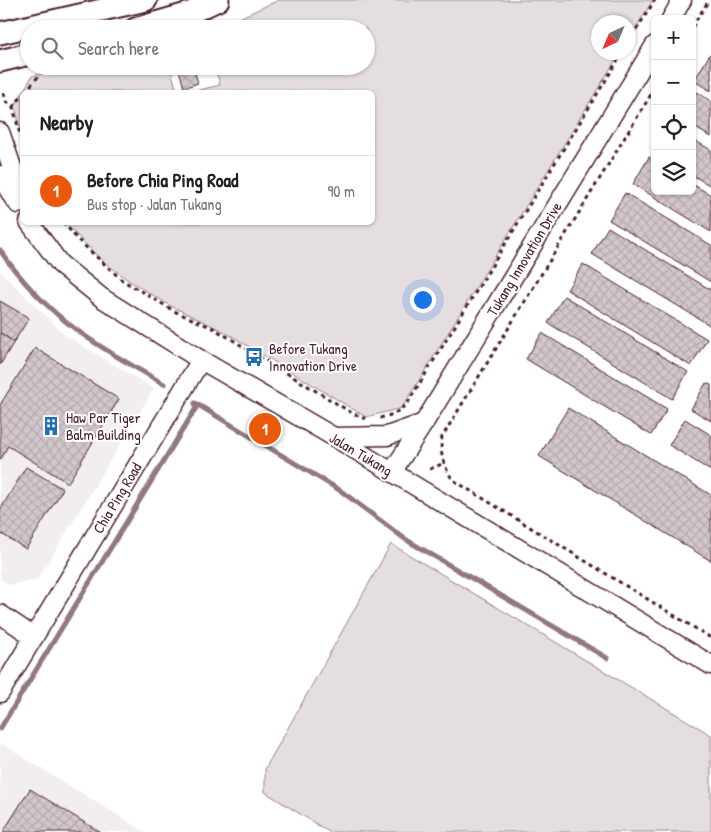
<!DOCTYPE html>
<meta charset="utf-8">
<style>
body{margin:0;font-family:"Patrick Hand",sans-serif;background:#f6f6f6;color:#222}
.controls{position:absolute;right:15px;top:15px;display:grid;overflow:hidden;border-radius:8px;box-shadow:0 1px 4px #0004}
.controls button{width:45px;height:45px;display:grid;place-items:center;padding:0;border:0;border-bottom:1px solid #e0e0e0;background:#fff;color:#222;font:25px sans-serif}
.compass{position:absolute;left:591px;top:15px;width:45px;height:45px;border-radius:50%;background:#fff;box-shadow:0 1px 4px #0004;rotate:224deg}
.you{position:absolute;left:422px;top:299px;width:18px;height:18px;margin:-12px;border:4px solid #fff;border-radius:50%;background:#1a73e8;box-shadow:0 0 0 8px #1a73e833}
.badge{display:grid;place-items:center;width:32px;height:32px;border-radius:50%;background:#ea580c;color:#fff;font-size:16px;font-weight:700}
.pin{position:absolute;translate:-50% -50%;border:2px solid #fff;box-shadow:0 1px 5px #0006}
.list{margin:0;padding:0;list-style:none}
h2{display:flex;justify-content:space-between;align-items:center;height:65px;margin:0;padding:0 20px;font-size:21px}
h2 small{font-size:16px;font-weight:400;color:#767676}
.list li{display:grid;grid-template-columns:32px 1fr auto;gap:15px;align-items:center;box-sizing:border-box;height:70px;padding:0 20px;border-top:1px solid #e0e0e0}
.list b{display:block;font-size:19px;white-space:nowrap}
.list p{margin:0;font-size:16px;white-space:nowrap;color:#767676}
.list em{font-size:16px;font-style:normal;color:#767676}
.icon{flex:none;width:28px;height:28px;fill:none;stroke:currentColor;stroke-width:2;stroke-linecap:round;stroke-linejoin:round}
.map{position:relative;flex:none;width:711px;height:832px;overflow:hidden}
.search{position:absolute;background:#fff;box-shadow:0 1px 4px #0004;left:20px;top:20px;width:355px;height:55px;display:flex;align-items:center;gap:12px;box-sizing:border-box;padding:0 18px;border-radius:28px;color:#767676;font-size:19px}
.panel{position:absolute;background:#fff;box-shadow:0 1px 4px #0004;left:20px;top:90px;width:355px;height:135px;border-radius:8px}
.map>svg:first-child{display:block}
.built{fill:#f2eeef}
.grass{fill:#e5dee0;stroke:#987e86}
.lines{fill:none;stroke-linecap:round;stroke-linejoin:round}
.stream{stroke:#91787e;stroke-width:5}
.building{fill:url(#building-cross-hatch);stroke:#4a1f2b}
.minor-casing{stroke:#4a1f2b;stroke-width:21}
.major-casing{stroke:#4a1f2b;stroke-width:25}
.path{stroke:#4a1f2b;stroke-width:3;stroke-dasharray:4 4;stroke-linecap:butt}
.minor{stroke:#fff;stroke-width:18}
.major{stroke:#fff;stroke-width:21}
.labels{text-anchor:middle;dominant-baseline:central;stroke-width:4;stroke-linejoin:round;paint-order:stroke}
.street-label{font-size:15px;fill:#4a1f2b;stroke:#fff}
.poi-label{font-size:15px;fill:#4a1f2b;stroke:#fff;text-anchor:start}
</style>
<div class="map">
<svg width="711" height="832" viewBox="0 0 711 832">
<defs>
<pattern id="building-cross-hatch" width="8" height="8" patternUnits="userSpaceOnUse" patternTransform="scale(1.25)"><rect width="8" height="8" fill="#d2c7cb"/><path d="M0 0l8 8M0 8l8-8" fill="none" stroke="#b6aaae"/></pattern>
</defs>
<rect width="100%" height="100%" fill="#fff"/>
<filter id="ink" filterUnits="userSpaceOnUse"><feTurbulence type="fractalNoise" baseFrequency=".02" numOctaves="2"/><feDisplacementMap in="SourceGraphic" scale="10" xChannelSelector="R" yChannelSelector="G"/><feConvolveMatrix kernelMatrix="1 2 1 2 8 2 1 2 1" color-interpolation-filters="sRGB"/></filter>
<g filter="url(#ink)">
<g class="built">
<polygon points="0,271 65,335 154,389 38,579 9,585 0,579"/>
<polygon points="0,743 145,832 0,832"/>
</g>
<g class="grass">
<polygon points="279,0 653,0 629,39 628,22 598,22 598,52 620,53 402,408 366,417 225,332 169,305 128,280 100,259 65,223 372,222 372,92 191,92 220,85 215,66 366,66 366,29 215,29"/>
<polygon points="74,66 170,66 177,92 23,92 32,76"/>
<polygon points="22,93 22,136 15,106"/>
<polygon points="391,544 711,735 711,832 329,832 265,792 265,769"/>
</g>
<g class="lines">
<g class="stream">
<path d="M 0,250 C 20,280 49,310 78,331 C 105,351 135,367 164,384"/>
<polyline points="0,729 196,408 195,403 341,491 405,539 607,658"/>
</g>
</g>
<g class="building">
<polygon points="710,54 711,55 711,91 694,81"/>
<polygon points="178,66 193,66 198,83 184,88"/>
<polygon points="692,89 711,101 711,137 692,126"/>
<polygon points="692,139 711,150 711,186 692,175"/>
<polygon points="649,157 655,161 655,191 692,191 692,184 711,195 711,232 633,184"/>
<polygon points="625,193 711,245 711,282 609,220"/>
<polygon points="608,227 711,290 711,326 592,254"/>
<polygon points="583,264 707,339 691,366 567,290"/>
<polygon points="564,296 688,372 672,399 548,323"/>
<polygon points="0,301 29,318 14,342 0,333"/>
<polygon points="0,333 14,342 0,365"/>
<polygon points="542,333 667,409 651,435 526,359"/>
<polygon points="35,348 119,399 68,483 8,446 0,460 0,405"/>
<polygon points="706,383 711,385 711,421 691,409"/>
<polygon points="568,408 711,495 711,561 539,456"/>
<polygon points="685,419 711,435 711,471 669,445"/>
<polygon points="26,467 63,489 26,549 0,533 0,510"/>
<polygon points="30,789 100,832 3,832"/>
</g>
<g class="lines">
<g class="minor-casing">
<g id="minor">
<polyline points="671,19 682,0"/>
<polyline points="0,132 14,173 18,204"/>
<polyline points="0,175 14,199"/>
<polyline points="29,222 60,264 102,298 201,360 334,437 711,665"/>
<polyline points="334,437 387,436 424,423"/>
<polyline points="392,472 424,423 655,45"/>
<polyline points="0,614 34,637"/>
<polyline points="0,693 201,360"/>
</g>
</g>
<g class="major-casing">
<g id="major">
<polyline points="135,29 190,13 218,0"/>
<polyline points="0,33 146,0"/>
<polyline points="0,61 29,54"/>
</g>
</g>
<g class="path">
<polyline points="692,27 709,0"/>
<polyline points="628,43 655,0"/>
<path d="M 655,88 L 442,437 C 439,453 444,467 453,480 L 711,638"/>
<polyline points="25,92 43,71"/>
<polyline points="4,93 6,101 13,107 22,142"/>
<polyline points="13,107 22,96"/>
<polyline points="63,222 78,240 122,280 176,312 213,328 352,413 366,419"/>
<polyline points="380,418 394,414 407,404 623,52"/>
<polyline points="430,469 444,463"/>
</g>
<use href="#minor" class="minor"/>
<use href="#major" class="major"/>
</g>
</g>
<defs>
<g id="bus-bare" transform="scale(1.5)"><path d="M-5-6H5V4H4V6H2V4H-2V6H-4V4H-5ZM-3.5-4V0h7V-4ZM-3.5 1.2v1.5H-2V1.2ZM2 1.2v1.5H3.5V1.2Z" fill="#1f6fb2" stroke="#fff" stroke-width="2.5" paint-order="stroke"/></g>
<g id="building-bare" transform="scale(1.5)"><path d="M-4-6H4V6H1V3H-1V6H-4ZM-2.5-4.3h1.7v1.8h-1.7ZM.8-4.3h1.7v1.8H.8ZM-2.5-1h1.7V.8h-1.7ZM.8-1h1.7V.8H.8Z" fill="#1f6fb2" stroke="#fff" stroke-width="2.5" paint-order="stroke"/></g>
</defs>
<g fill-rule="evenodd">
<use href="#bus-bare" x="254" y="357"/>
<use href="#building-bare" x="51" y="426"/>
</g>
<g class="labels">
<g class="street-label">
<text transform="translate(524 259) rotate(-59)">Tukang Innovation Drive</text>
<text transform="translate(361 454) rotate(31)">Jalan Tukang</text>
<text transform="translate(117 498) rotate(-59)">Chia Ping Road</text>
</g>
<g class="poi-label">
<text x="269" y="348">Before Tukang<tspan x="269" dy="17">Innovation Drive</tspan></text>
<text x="66" y="417">Haw Par Tiger<tspan x="66" dy="17">Balm Building</tspan></text>
</g>
</g>
</svg>
<div class="controls">
<button>+</button>
<button>−</button>
<button><svg class="icon" aria-label="locate" viewBox="0 0 24 24"><circle cx="12" cy="12" r="6"/><path d="M12 2v4M12 18v4M2 12h4M18 12h4"/></svg></button>
<button><svg class="icon" aria-label="layers" viewBox="0 0 24 24"><path d="M12 4l9 5-9 5-9-5zM3 14l9 5 9-5"/></svg></button>
</div>
<svg class="compass" viewBox="-18 -18 36 36"><path d="M0-13l5 13h-10z" fill="#e53935"/><path d="M0 13l5-13h-10z" fill="#767676"/></svg>
<div class="you"></div>
<div class="pin badge" style="left:265px;top:429px">1</div>
<div class="search"><svg class="icon" aria-label="search" viewBox="0 0 24 24"><circle cx="10" cy="10" r="6"/><path d="M15 15l6 6"/></svg>Search here</div>
<section class="panel">
<h2>Nearby<small></small></h2>
<ul class="list">
<li><span class="badge">1</span><div><b>Before Chia Ping Road</b><p>Bus stop · Jalan Tukang</p></div><em>90 m</em></li>
</ul>
</section>
</div>
